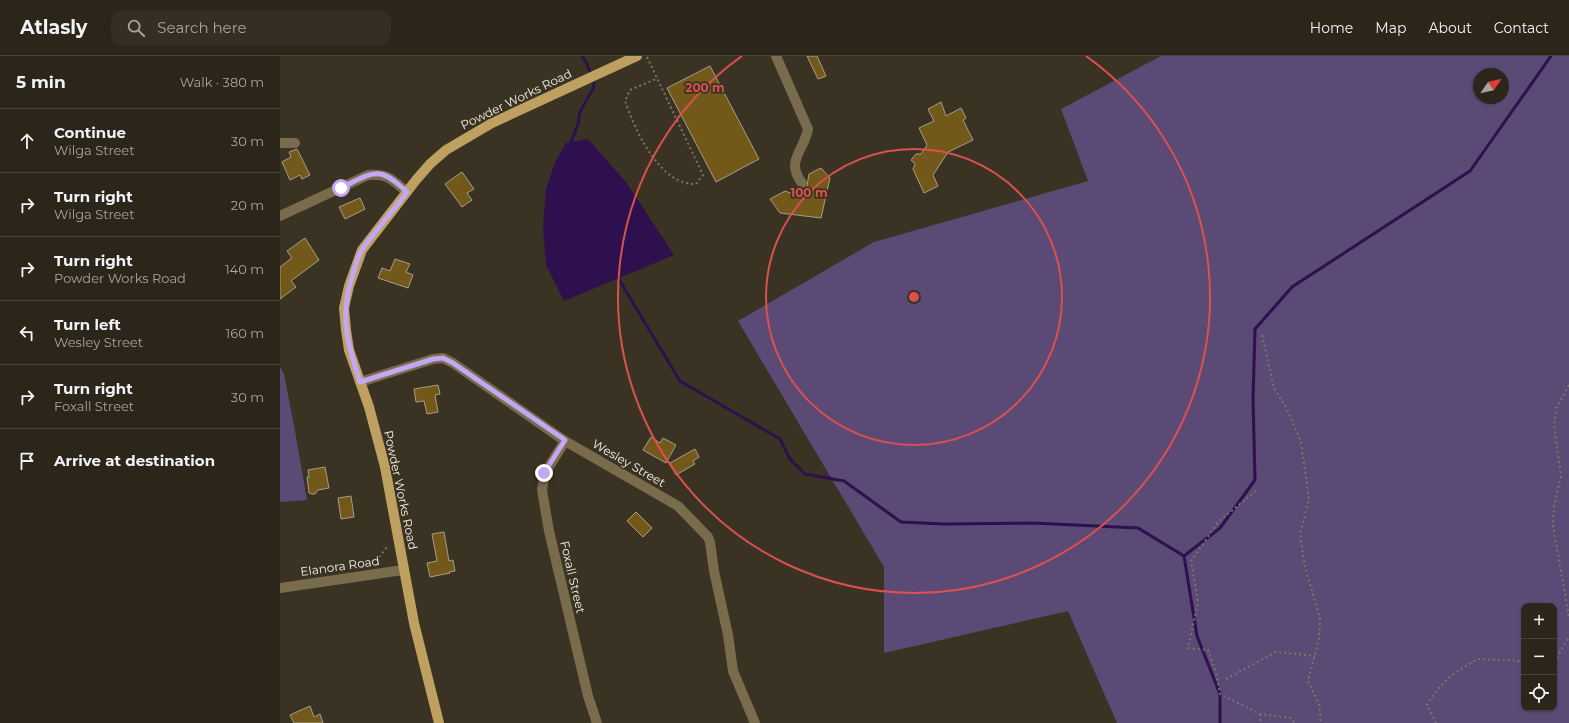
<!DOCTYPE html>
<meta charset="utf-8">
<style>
body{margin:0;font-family:Montserrat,sans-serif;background:#342e23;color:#f1f3f6}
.controls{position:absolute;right:12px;bottom:12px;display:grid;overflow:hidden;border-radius:8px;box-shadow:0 1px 3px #0004}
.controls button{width:36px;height:36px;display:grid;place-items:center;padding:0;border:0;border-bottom:1px solid #484339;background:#2c261a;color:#f1f3f6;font:20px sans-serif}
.compass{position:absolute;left:1193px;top:12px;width:36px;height:36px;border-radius:50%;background:#2c261a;box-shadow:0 1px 3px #0004;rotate:56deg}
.stop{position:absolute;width:12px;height:12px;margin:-9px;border:3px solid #c3a7f2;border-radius:50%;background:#fff}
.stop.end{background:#c3a7f2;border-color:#fff;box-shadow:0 1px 4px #0008}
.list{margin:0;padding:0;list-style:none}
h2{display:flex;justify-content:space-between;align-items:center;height:52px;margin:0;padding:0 16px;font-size:17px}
h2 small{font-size:13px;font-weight:400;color:#a6a5a2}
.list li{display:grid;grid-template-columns:26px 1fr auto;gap:12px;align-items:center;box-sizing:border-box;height:64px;padding:0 16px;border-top:1px solid #484339}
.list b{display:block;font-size:15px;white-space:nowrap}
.list p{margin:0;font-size:13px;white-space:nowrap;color:#a6a5a2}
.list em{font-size:13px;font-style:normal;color:#a6a5a2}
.icon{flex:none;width:22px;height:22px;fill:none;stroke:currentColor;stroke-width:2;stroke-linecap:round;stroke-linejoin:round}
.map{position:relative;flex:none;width:1289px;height:667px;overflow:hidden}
header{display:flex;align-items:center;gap:24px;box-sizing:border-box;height:56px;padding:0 20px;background:#2c261a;border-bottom:1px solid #484339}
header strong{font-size:19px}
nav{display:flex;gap:22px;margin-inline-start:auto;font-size:14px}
.search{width:280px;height:36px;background:#342e23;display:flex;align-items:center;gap:10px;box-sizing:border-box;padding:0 14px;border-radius:12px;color:#a6a5a2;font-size:15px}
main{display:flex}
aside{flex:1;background:#2c261a}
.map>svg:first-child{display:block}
.green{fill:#5a4a75;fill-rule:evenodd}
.water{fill:#2e104e}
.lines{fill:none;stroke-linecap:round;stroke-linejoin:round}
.stream{stroke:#2e104e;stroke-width:3}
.building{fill:#72591a;stroke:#a69e8b}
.path{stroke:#7c7668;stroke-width:2;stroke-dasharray:2 3;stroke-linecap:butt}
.minor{stroke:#796c4d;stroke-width:10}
.major{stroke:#bea160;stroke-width:10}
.route{stroke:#c3a7f2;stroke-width:5}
.ring{fill:none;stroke:#dc504e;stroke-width:2}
.labels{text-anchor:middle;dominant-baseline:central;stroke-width:3.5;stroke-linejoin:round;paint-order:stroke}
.street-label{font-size:12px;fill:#f5f0e6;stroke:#3a3323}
.centre{fill:#dc504e;stroke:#3a3323;stroke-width:2}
.ring-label{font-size:12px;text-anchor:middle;font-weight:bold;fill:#dc504e;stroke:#3a3323;stroke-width:3.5;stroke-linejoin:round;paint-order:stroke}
</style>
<header>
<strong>Atlasly</strong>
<div class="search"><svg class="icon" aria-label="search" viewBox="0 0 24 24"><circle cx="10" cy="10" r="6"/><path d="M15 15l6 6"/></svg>Search here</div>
<nav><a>Home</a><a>Map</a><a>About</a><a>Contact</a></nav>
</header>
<main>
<aside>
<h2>5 min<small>Walk · 380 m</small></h2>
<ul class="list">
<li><svg class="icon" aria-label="ahead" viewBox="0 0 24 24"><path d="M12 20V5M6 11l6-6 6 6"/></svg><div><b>Continue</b><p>Wilga Street</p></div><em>30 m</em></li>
<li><svg class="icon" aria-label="right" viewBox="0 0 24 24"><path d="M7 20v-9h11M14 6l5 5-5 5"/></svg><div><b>Turn right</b><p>Wilga Street</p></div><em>20 m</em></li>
<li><svg class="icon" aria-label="right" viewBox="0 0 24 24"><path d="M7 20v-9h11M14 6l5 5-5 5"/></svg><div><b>Turn right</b><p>Powder Works Road</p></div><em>140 m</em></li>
<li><svg class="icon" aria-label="left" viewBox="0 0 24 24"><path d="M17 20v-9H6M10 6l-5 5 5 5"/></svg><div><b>Turn left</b><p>Wesley Street</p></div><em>160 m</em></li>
<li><svg class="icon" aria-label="right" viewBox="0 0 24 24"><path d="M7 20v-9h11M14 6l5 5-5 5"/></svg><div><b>Turn right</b><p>Foxall Street</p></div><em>30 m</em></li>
<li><svg class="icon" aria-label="arrive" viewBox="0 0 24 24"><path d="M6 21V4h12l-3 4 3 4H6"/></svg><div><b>Arrive at destination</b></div></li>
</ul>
</aside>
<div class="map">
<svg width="1289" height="667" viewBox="0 0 1289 667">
<rect width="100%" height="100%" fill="#3a3323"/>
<g class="green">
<path d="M 881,0 L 1289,0 L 1289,667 L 837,667 L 788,555 L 604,597 L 604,511 L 458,265 L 594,186 L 808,125 L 781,53 ZM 1199,18 L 1223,18 L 1223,42 L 1199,42 ZM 1244,550 L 1274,550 L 1274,652 L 1244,652 Z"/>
<polygon points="0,311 4,318 15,375 27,444 0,446"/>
</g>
<polygon class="water" points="308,83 346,126 394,199 284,245 266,209 263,171 266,133 275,106 286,87"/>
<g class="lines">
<g class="stream">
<polyline points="291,86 298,68 300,56 313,33 314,26 307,8 302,0"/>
<polyline points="338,222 400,325 500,383 510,403 525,418 564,425 621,466 663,468 753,467 858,472 904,500"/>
<polyline points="904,500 940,472 975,424 973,343 975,273 1012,231 1190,115 1271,0"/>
<polyline points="904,500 917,580 940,638 940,667"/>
</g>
</g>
<g class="building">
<polygon points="527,0 537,0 546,20 538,23"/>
<polygon points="430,10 479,103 436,126 387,32"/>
<polygon points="661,46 666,60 681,52 686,62 683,64 693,84 668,96 653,119 658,130 644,137 633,113 635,108 631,104 636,98 641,98 647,89 639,72 654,65 648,53"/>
<polygon points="17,93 30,119 22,123 20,119 10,124 2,106 11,101 9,96"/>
<polygon points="541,112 550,122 541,162 500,157 490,143 505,135 525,142 529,118"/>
<polygon points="182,116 194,133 187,137 192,144 182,151 165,128"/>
<polygon points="80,142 85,153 65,163 59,151"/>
<polygon points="25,182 39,204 11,225 16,231 0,243 0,211 12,202 7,195"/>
<polygon points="115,203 130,208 126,216 133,219 128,232 98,222 102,212 110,215"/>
<polygon points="158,329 160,338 155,339 158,356 147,358 144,345 136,346 134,333"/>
<polygon points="371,381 380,387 383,382 396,389 386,407 363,394"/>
<polygon points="415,393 419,401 413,405 415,408 396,419 390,407"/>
<polygon points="45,411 49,432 38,434 35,438 32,438 29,437 27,421 29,421 28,414"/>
<polygon points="71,440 74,461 61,463 58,442"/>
<polygon points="356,456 372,472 363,481 347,465"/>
<polygon points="164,476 169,505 173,504 175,515 169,516 170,517 150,521 147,507 157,505 152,478"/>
<polygon points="30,650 34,661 40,658 43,667 14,667 10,659"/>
</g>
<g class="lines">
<g class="path">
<path d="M 367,1 L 423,119 L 416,128 C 380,130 355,74 345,45 L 350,34 L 376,23"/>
<polyline points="982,279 994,332 1006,351 1021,386 1029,443 1020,478 1025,511 1040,562 1039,583 1028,625 1039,648 1041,667"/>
<polyline points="1289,329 1276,352 1274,369 1281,420 1274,450 1273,470 1289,561"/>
<polyline points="976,435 939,465 911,505 918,546 908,592 928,594 936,616 940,638 980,658 1010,662 1015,667"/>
<polyline points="96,505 107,491"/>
<polyline points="1274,606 1289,581"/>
<polyline points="946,623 996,596 1035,600"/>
<polyline points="980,658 981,667"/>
<polyline points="1156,667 1147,649 1156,635 1169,621 1197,603 1231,604 1244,606"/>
</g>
<g class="minor">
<path d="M 496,0 L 528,73 C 524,95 505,105 522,127"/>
<polyline points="0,87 15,87"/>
<path d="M 0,160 L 88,119 C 108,117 112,124 127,136"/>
<polyline points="80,326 153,303 163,302 173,307 285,385 398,450 428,481 430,486 434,515 448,579 453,615 475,667"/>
<polyline points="285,385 265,417 262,434 269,475 308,640 317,667"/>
<polyline points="0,532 123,514"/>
</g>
<polyline class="major" points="159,667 134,567 105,411 89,351 69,294 66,274 64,252 69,230 82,194 136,124 150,108 166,94 212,67 357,0"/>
</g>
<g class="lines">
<path class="route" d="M 61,132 C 72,127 88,116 100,118 C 110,119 120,130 127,136 C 113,155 97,173 83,192 C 78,200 75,210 73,218 C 59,259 67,286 80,326 L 153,303 L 163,302 L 173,307 L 285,384 L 264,417"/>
</g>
<g class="ring">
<circle cx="634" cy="241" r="148"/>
<path d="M806 0A296 296 0 1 1 462 0"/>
</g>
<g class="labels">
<g class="street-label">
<text transform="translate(236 43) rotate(-26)">Powder Works Road</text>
<text transform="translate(349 407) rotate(30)">Wesley Street</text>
<text transform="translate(121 434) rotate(78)">Powder Works Road</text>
<text transform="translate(60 510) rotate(-8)">Elanora Road</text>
<text transform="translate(293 521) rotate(77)">Foxall Street</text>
</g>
</g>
<circle cx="634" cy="241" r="6" class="centre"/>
<g class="ring-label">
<text x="425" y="36">200 m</text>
<text x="529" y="141">100 m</text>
</g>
</svg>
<div class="controls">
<button>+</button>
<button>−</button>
<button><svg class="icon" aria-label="locate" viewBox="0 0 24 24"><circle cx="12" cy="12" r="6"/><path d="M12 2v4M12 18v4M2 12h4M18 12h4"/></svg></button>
</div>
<svg class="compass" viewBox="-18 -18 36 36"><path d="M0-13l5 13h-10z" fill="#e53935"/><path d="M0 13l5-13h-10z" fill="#a6a5a2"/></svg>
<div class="stop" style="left:61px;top:132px"></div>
<div class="stop end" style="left:264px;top:417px"></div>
</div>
</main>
